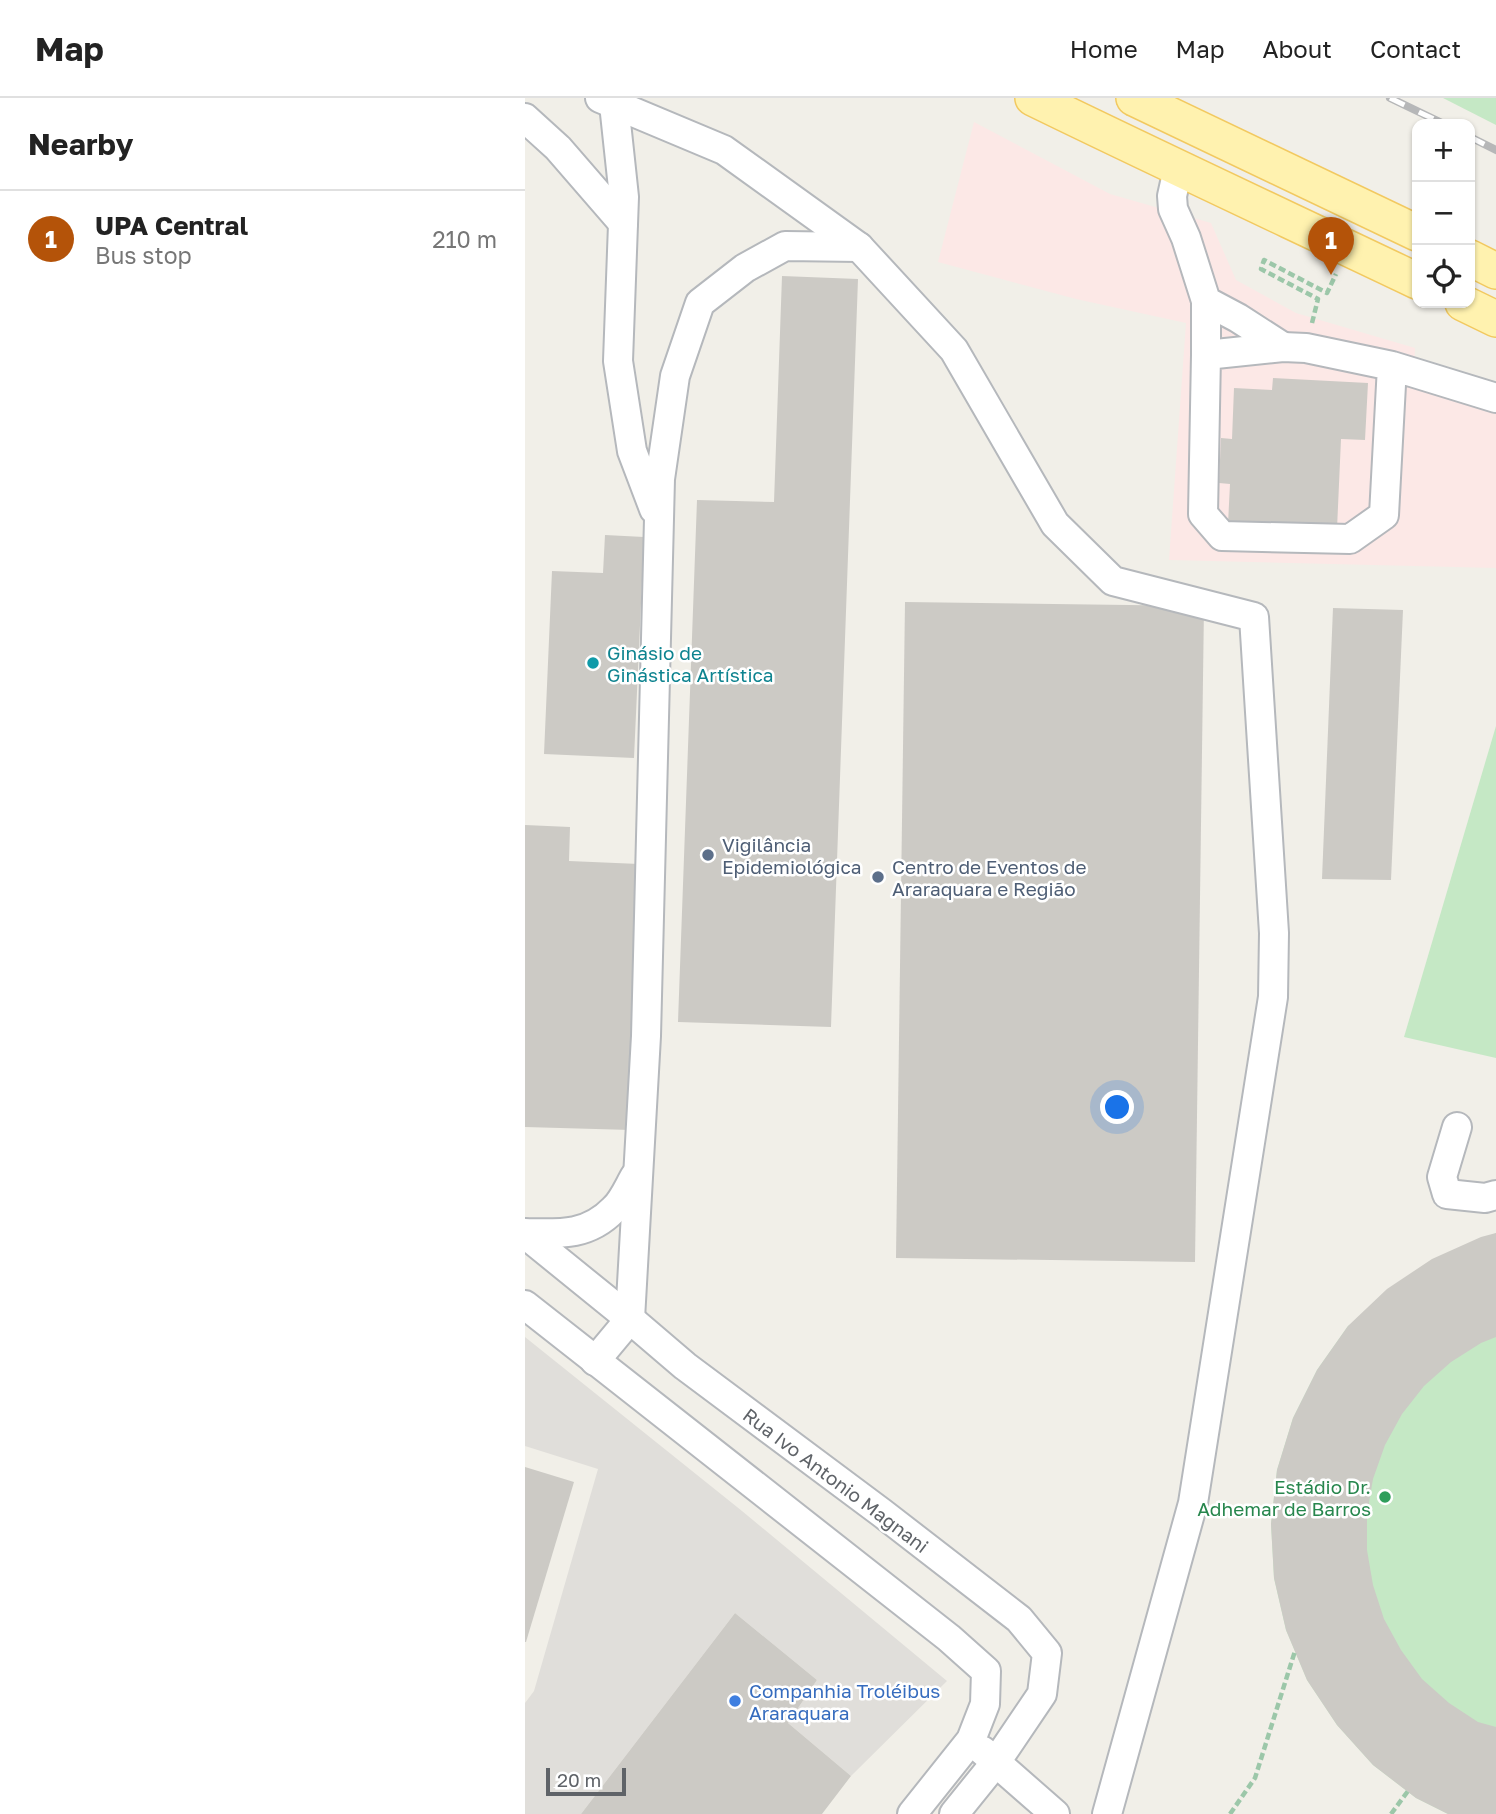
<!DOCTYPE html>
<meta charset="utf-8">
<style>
body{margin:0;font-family:"Golos Text",sans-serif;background:#f6f6f6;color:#222}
.controls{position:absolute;right:21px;top:21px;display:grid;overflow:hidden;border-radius:14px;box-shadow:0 2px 5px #0004}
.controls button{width:63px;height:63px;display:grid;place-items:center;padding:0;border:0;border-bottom:2px solid #e0e0e0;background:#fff;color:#222;font:35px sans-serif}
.scale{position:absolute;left:21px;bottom:18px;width:80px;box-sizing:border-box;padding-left:7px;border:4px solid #5f6368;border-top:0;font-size:19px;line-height:24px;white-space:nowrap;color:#5f6368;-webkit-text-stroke:5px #fff;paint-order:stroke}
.you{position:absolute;left:593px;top:1010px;width:24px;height:24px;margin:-18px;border:5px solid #fff;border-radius:50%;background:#1a73e8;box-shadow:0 0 0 10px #1a73e833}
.badge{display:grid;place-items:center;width:46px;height:46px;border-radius:50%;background:#b45309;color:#fff;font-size:23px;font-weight:700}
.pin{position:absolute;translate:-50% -58px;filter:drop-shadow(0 2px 4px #0008)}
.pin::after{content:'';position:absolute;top:37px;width:24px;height:21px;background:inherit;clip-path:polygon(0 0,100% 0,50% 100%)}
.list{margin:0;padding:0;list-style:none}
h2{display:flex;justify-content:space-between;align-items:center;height:91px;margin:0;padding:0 28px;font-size:30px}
h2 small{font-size:23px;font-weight:400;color:#767676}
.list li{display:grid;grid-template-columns:46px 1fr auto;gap:21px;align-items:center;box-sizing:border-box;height:98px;padding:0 28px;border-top:2px solid #e0e0e0}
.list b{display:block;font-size:26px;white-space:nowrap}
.list p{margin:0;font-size:23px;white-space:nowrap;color:#767676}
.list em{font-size:23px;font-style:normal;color:#767676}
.icon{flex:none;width:38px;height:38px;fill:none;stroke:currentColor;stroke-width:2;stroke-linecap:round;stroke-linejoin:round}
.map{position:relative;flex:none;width:971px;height:1716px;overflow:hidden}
header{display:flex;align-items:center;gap:42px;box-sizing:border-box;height:98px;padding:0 35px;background:#fff;border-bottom:2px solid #e0e0e0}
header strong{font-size:33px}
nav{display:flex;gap:38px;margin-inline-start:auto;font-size:24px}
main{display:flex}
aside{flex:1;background:#fff}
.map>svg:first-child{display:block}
.industrial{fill:#e0deda}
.medical{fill:#fce8e6}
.green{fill:#c5e8c5}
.building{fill:#cccac5}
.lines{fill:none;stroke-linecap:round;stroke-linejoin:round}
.minor-casing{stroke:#b5b8bc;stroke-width:32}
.major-casing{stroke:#f2c960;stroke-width:38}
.path{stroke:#9cc7a9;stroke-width:4.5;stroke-dasharray:7 3.5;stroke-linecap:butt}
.minor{stroke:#fff;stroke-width:28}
.major{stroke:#fff2af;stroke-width:35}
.rail-casing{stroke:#b6b7b8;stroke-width:8}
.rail{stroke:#fff;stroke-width:5;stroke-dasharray:16;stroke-linecap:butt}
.culture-dot{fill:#0f9aa8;stroke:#fff;stroke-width:2.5}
.service-dot{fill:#5c6f8a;stroke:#fff;stroke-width:2.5}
.leisure-dot{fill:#2e9e5b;stroke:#fff;stroke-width:2.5}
.shop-dot{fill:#3f7fe0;stroke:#fff;stroke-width:2.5}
.labels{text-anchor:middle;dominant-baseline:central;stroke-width:5;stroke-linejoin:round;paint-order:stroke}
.culture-label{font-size:19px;fill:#0d838f;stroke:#fff;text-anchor:start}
.service-label{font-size:19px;fill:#4e5e75;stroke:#fff;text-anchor:start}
.street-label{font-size:19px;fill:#5f6368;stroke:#fff}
.leisure-label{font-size:19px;fill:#27864d;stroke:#fff;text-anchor:end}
.shop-label{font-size:19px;fill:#366cbe;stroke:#fff;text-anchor:start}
</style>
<header>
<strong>Map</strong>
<nav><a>Home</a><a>Map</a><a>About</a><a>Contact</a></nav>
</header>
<main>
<aside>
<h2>Nearby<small></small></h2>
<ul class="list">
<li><span class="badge">1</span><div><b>UPA Central</b><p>Bus stop</p></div><em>210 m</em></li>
</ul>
</aside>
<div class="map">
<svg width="971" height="1716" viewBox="0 0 971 1716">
<rect width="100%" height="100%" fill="#f1efe8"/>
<polygon class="industrial" points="0,1239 217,1413 422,1583 326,1678 263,1625 292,1582 210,1515 56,1716 0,1716 0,1605 9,1593 73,1371 0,1348"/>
<polygon class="medical" points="449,24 585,96 686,125 711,182 771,215 890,250 889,274 971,304 971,470 644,462 661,225 551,201 413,164"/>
<g class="green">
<polygon points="918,0 971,0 971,27"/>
<polygon points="971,628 971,960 879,939"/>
<polygon points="971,1135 971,1716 923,1716 891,1700 848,1667 812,1627 782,1582 761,1532 749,1480 746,1426 752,1372 768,1320 792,1272 823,1228"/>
</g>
<g class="building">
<polygon points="257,178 333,181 306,929 153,924 172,402 249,404"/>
<polygon points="748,280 843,285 840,342 816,341 812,431 703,426 705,386 694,385 696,340 707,341 709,290 747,292"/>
<polygon points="80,437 119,439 109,660 19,656 27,473 78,475"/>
<polygon points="380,504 679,508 670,1164 371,1160"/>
<polygon points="808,510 878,512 866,782 797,781"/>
<polygon points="0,727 45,729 44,763 114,766 106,1032 0,1029"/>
<polygon points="971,1135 971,1239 956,1245 926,1264 899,1288 877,1316 860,1347 848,1381 842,1416 842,1452 848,1487 859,1521 876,1552 897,1581 924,1605 953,1624 971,1629 971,1716 923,1716 891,1700 848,1667 812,1627 782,1582 761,1532 749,1480 746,1426 752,1372 768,1320 792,1272 823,1228 862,1191 907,1161 956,1139"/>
<polygon points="0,1369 49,1384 1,1544 0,1544"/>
<polygon points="210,1515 292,1582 263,1625 326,1678 297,1716 56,1716"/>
</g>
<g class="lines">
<g class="minor-casing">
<g id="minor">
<polyline points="75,0 199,52 334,149 429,252 530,426 588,483 729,519 749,835 748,899 668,1405 582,1716"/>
<polyline points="89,6 99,99 93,263 107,353 129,411"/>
<polyline points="0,20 33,50 98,125"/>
<polyline points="653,71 647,98 648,111 661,140 681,203 713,220 758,249"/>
<polyline points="681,203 681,257"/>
<polyline points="867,268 859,417 825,441 697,438 678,416 681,257 758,249 781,250 867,268 971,300"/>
<polyline points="932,1029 917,1079 922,1096 960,1100 971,1097"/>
<path d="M 0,1135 C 35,1136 63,1138 89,1111 C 98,1103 104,1088 110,1078"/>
<polyline points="0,1136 105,1221 160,1268 357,1415 494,1521 522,1555 517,1596 471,1664 429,1716"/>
<polyline points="0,1207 424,1540 461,1573 460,1606 446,1642 387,1716"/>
<polyline points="70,1263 105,1221 121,938 135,381 150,278 175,205 220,170 260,148 334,149"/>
<polyline points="458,1653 530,1716"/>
</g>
</g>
<g class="major-casing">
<g id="major">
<path d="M 508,0 C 635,62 764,122 892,183"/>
<polyline points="609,0 892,135"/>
<polyline points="945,160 971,173"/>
<polyline points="938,205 971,221"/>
</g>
</g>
<g class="path">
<polyline points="787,225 793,201 736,171 739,162 802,195 811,176"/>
<polyline points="705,1716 730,1680 770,1553"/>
<polyline points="866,1716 883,1693"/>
</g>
<use href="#minor" class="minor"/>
<use href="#major" class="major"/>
<g class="rail-casing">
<g id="rail">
<polyline points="865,0 919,26"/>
<polyline points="945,39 971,52"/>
</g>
</g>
<use href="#rail" class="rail"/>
</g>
<circle class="culture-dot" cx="68" cy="565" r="7"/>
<g class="service-dot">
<circle cx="183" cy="757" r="7"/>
<circle cx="353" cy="779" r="7"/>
</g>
<circle class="leisure-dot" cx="860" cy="1399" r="7"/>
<circle class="shop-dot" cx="210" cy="1603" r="7"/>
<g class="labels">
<g class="culture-label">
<text x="82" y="554">Ginásio de<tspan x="82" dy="22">Ginástica Artística</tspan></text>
</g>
<g class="service-label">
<text x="197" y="746">Vigilância<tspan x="197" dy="22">Epidemiológica</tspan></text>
<text x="367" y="768">Centro de Eventos de<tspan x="367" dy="22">Araraquara e Região</tspan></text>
</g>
<g class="street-label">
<text transform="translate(311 1382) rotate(37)">Rua Ivo Antonio Magnani</text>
</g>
<g class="leisure-label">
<text x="846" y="1388">Estádio Dr.<tspan x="846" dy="22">Adhemar de Barros</tspan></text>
</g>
<g class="shop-label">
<text x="224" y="1592">Companhia Troléibus<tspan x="224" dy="22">Araraquara</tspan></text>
</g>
</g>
</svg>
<div class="controls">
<button>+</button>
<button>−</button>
<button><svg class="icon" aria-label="locate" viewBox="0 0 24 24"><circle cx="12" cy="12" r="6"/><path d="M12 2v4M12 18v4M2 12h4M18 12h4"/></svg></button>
</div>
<div class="scale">20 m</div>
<div class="you"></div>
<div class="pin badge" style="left:806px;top:177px">1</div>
</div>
</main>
